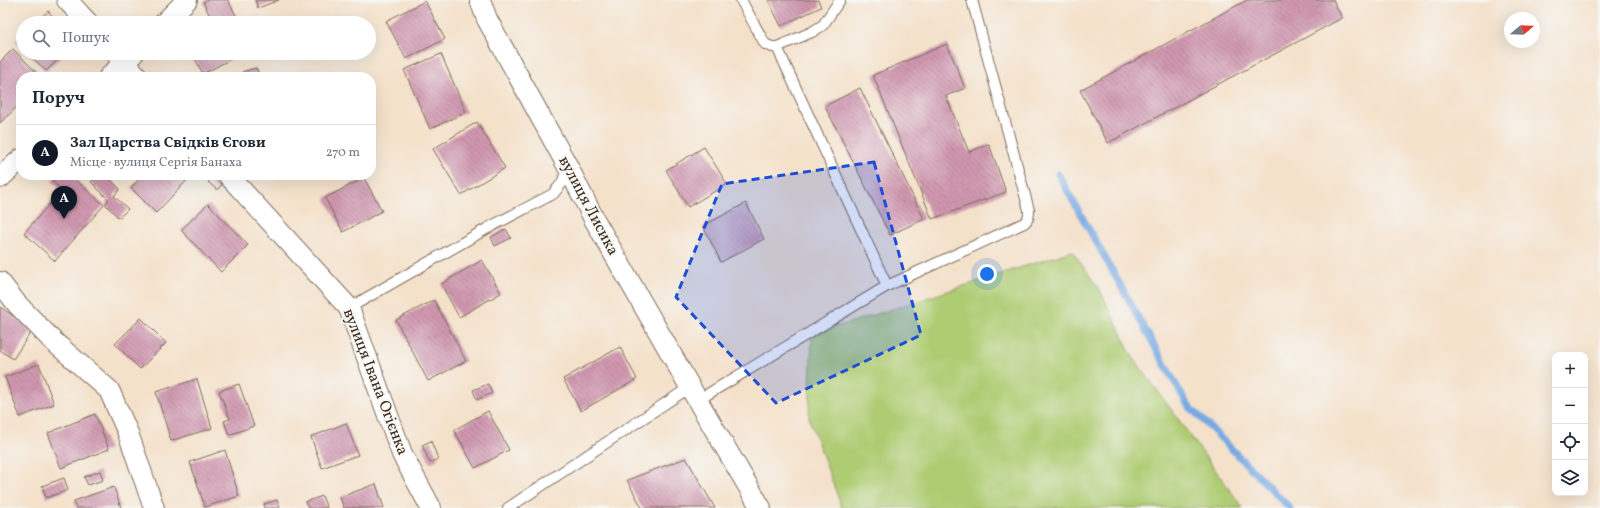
<!DOCTYPE html>
<html lang="uk">
<meta charset="utf-8">
<style>
body{margin:0;font-family:Vollkorn,serif;background:#f6f6f7;color:#1f2937}
.controls{position:absolute;right:12px;bottom:12px;display:grid;overflow:hidden;border-radius:8px;box-shadow:0 4px 16px #0002}
.controls button{width:36px;height:36px;display:grid;place-items:center;padding:0;border:0;border-bottom:1px solid #e0e1e3;background:#fff;color:#1f2937;font:20px sans-serif}
.compass{position:absolute;left:1504px;top:12px;width:36px;height:36px;border-radius:50%;background:#fff;box-shadow:0 4px 16px #0002;rotate:71deg}
.you{position:absolute;left:987px;top:274px;width:14px;height:14px;margin:-10px;border:3px solid #fff;border-radius:50%;background:#1a73e8;box-shadow:0 0 0 6px #1a73e833}
.badge{display:grid;place-items:center;width:26px;height:26px;border-radius:50%;background:#111827;color:#fff;font-size:13px;font-weight:700}
.pin{position:absolute;translate:-50% -33px;filter:drop-shadow(0 1px 2px #0008)}
.pin::after{content:'';position:absolute;top:21px;width:14px;height:12px;background:inherit;clip-path:polygon(0 0,100% 0,50% 100%)}
.list{margin:0;padding:0;list-style:none}
h2{display:flex;justify-content:space-between;align-items:center;height:52px;margin:0;padding:0 16px;font-size:17px}
h2 small{font-size:13px;font-weight:400;color:#747a83}
.list li{display:grid;grid-template-columns:26px 1fr auto;gap:12px;align-items:center;box-sizing:border-box;height:56px;padding:0 16px;border-top:1px solid #e0e1e3}
.list b{display:block;font-size:15px;white-space:nowrap}
.list p{margin:0;font-size:13px;white-space:nowrap;color:#747a83}
.list em{font-size:13px;font-style:normal;color:#747a83}
.icon{flex:none;width:22px;height:22px;fill:none;stroke:currentColor;stroke-width:2;stroke-linecap:round;stroke-linejoin:round}
.map{position:relative;flex:none;width:1600px;height:508px;overflow:hidden}
.search{position:absolute;background:#fff;box-shadow:0 4px 16px #0002;left:16px;top:16px;width:360px;height:44px;display:flex;align-items:center;gap:10px;box-sizing:border-box;padding:0 14px;border-radius:22px;color:#747a83;font-size:15px}
.panel{position:absolute;background:#fff;box-shadow:0 4px 16px #0002;left:16px;top:72px;width:360px;height:108px;border-radius:16px}
.map>svg:first-child{display:block}
.green{fill:#aecc72;stroke:#747b48}
.lines{fill:none;stroke-linecap:round;stroke-linejoin:round}
.stream{stroke:#77a9e3;stroke-width:7}
.building{fill:url(#building-back-hatch)}
.lane-casing{stroke:#7c6a5a;stroke-width:12}
.street-casing{stroke:#7c6a5a;stroke-width:22}
.lane{stroke:#fff;stroke-width:10}
.street{stroke:#fff;stroke-width:20}
.marked{fill:#1d4ed8;fill-opacity:0.2;stroke:#1d4ed8;stroke-width:3;stroke-dasharray:8 5;stroke-linejoin:round}
.labels{text-anchor:middle;dominant-baseline:central;stroke-width:4;stroke-linejoin:round;paint-order:stroke}
.street-label{font-size:16px;fill:#3b2a1e;stroke:#f6f6f2}
</style>
<div class="map">
<svg width="1600" height="508" viewBox="0 0 1600 508">
<defs>
<pattern id="building-back-hatch" width="6" height="6" patternUnits="userSpaceOnUse"><rect width="6" height="6" fill="#d098b0"/><path d="M-1 5l2 2M0 0l6 6M5-1l2 2" fill="none" stroke="#aa7c8f"/></pattern>
</defs>
<rect width="100%" height="100%" fill="#f6f6f2"/>
<filter id="ink" filterUnits="userSpaceOnUse"><feTurbulence type="fractalNoise" baseFrequency=".025" numOctaves="2"/><feDisplacementMap in="SourceGraphic" scale="8" xChannelSelector="R" yChannelSelector="G"/><feConvolveMatrix kernelMatrix="1 2 1 2 8 2 1 2 1" color-interpolation-filters="sRGB"/></filter>
<filter id="wash" filterUnits="userSpaceOnUse"><feTurbulence type="fractalNoise" baseFrequency=".012" numOctaves="4" result="noise"/><feDisplacementMap in="SourceGraphic" scale="16" xChannelSelector="R" yChannelSelector="G"/><feGaussianBlur stdDeviation="0.9" result="paint"/><feColorMatrix in="noise" values="0 0 0 0 0 0 0 0 0 0 0 0 0 0 0 0 0 1.4 0 .05"/><feComposite in="paint" operator="in"/></filter>
<g filter="url(#wash)">
<rect width="100%" height="100%" fill="#f4e1ca"/>
<polygon class="green" points="1072,251 1100,290 1132,356 1243,508 842,508 809,418 812,335"/>
<g class="lines">
<polyline class="stream" points="1058,174 1187,404 1290,508"/>
</g>
<g id="blocks">
<g class="building">
<polygon points="208,0 228,0 240,23 197,23 210,16 203,2"/>
<polygon points="255,0 279,0 258,8"/>
<polygon points="768,0 818,0 821,7 781,26"/>
<polygon points="1247,0 1333,0 1342,18 1108,143 1080,90"/>
<polygon points="425,1 445,39 406,59 386,21"/>
<polygon points="48,11 59,23 35,23"/>
<polygon points="348,18 350,23 336,23"/>
<polygon points="23,35 23,48 16,41"/>
<polygon points="947,44 965,88 946,96 969,152 989,144 1006,192 932,219 873,75"/>
<polygon points="13,49 41,77 21,77 21,103 0,123 0,62"/>
<polygon points="28,53 65,53 46,71"/>
<polygon points="192,53 242,53 203,74"/>
<polygon points="290,53 305,53 292,58"/>
<polygon points="441,54 466,112 430,129 404,70"/>
<polygon points="256,68 260,77 244,77 242,72"/>
<polygon points="860,88 924,219 890,235 825,106"/>
<polygon points="477,122 505,168 461,195 433,149"/>
<polygon points="704,147 727,184 688,207 666,170"/>
<polygon points="57,175 70,175 104,205 55,261 24,233 62,190 52,181"/>
<polygon points="98,175 106,175 120,189 114,196 128,209 119,218 105,204 109,200 91,182"/>
<polygon points="143,175 192,175 156,213 131,188"/>
<polygon points="215,175 225,175 228,178 217,190 208,182"/>
<polygon points="364,178 382,211 343,232 325,198"/>
<polygon points="746,203 764,239 721,262 703,226"/>
<polygon points="208,204 248,245 221,272 181,230"/>
<polygon points="506,229 511,238 495,246 491,237"/>
<polygon points="482,260 501,293 459,317 441,284"/>
<polygon points="434,300 466,361 428,381 396,320"/>
<polygon points="0,307 33,329 13,359 0,350"/>
<polygon points="141,318 166,343 140,369 115,344"/>
<polygon points="620,347 637,379 581,411 563,379"/>
<polygon points="39,364 54,404 20,417 5,377"/>
<polygon points="197,379 212,428 171,441 156,392"/>
<polygon points="239,384 254,426 229,435 224,421 230,419 219,391"/>
<polygon points="488,384 492,393 477,400 473,390"/>
<polygon points="488,411 509,450 475,468 454,430"/>
<polygon points="95,414 109,449 61,468 48,433"/>
<polygon points="346,423 358,455 322,468 311,437"/>
<polygon points="431,441 438,459 430,463 422,445"/>
<polygon points="225,450 239,496 205,507 190,462"/>
<polygon points="686,458 715,508 642,508 627,480"/>
<polygon points="100,471 103,480 88,485 84,477"/>
<polygon points="64,478 68,490 46,498 42,486"/>
<polygon points="376,484 384,508 344,508 340,497"/>
<polygon points="114,487 121,508 76,508 74,501"/>
<polygon points="322,496 327,508 308,508 305,502"/>
<polygon points="277,500 280,508 265,508 264,504"/>
</g>
</g>
</g>
<g filter="url(#ink)">
<use href="#blocks" fill-opacity="0" stroke="#7c6a5a" stroke-width="1"/>
<g class="lines">
<g class="lane-casing">
<g id="lane">
<polyline points="741,0 765,44 772,47 777,47 812,32 823,25 840,0"/>
<polyline points="777,47 887,286"/>
<polyline points="349,308 488,228 553,194 562,183 568,167"/>
<path d="M 698,400 L 887,286 L 1024,223 C 1029,219 1029,216 1029,210 L 972,0"/>
<polyline points="508,508 690,387"/>
</g>
</g>
<g class="street-casing">
<g id="street">
<polyline points="67,0 88,23"/>
<polyline points="480,0 487,19 568,167 594,219 702,408 761,508"/>
<polyline points="164,23 187,0"/>
<polyline points="116,53 138,77"/>
<polyline points="109,77 134,53"/>
<polyline points="228,175 349,308 402,454 431,508"/>
<polyline points="0,178 21,159"/>
<polyline points="0,282 17,304 52,340 109,390 128,433 154,508"/>
</g>
</g>
<use href="#lane" class="lane"/>
<use href="#street" class="street"/>
</g>
</g>
<path class="marked" d="M 874,162 L 921,335 L 776,403 L 676,297 L 722,184 Z"/>
<g class="labels">
<g class="street-label">
<text transform="translate(588 206) rotate(62)">вулиця Лисика</text>
<text transform="translate(375 382) rotate(69)">вулиця Івана Огієнка</text>
</g>
</g>
</svg>
<div class="controls">
<button>+</button>
<button>−</button>
<button><svg class="icon" aria-label="locate" viewBox="0 0 24 24"><circle cx="12" cy="12" r="6"/><path d="M12 2v4M12 18v4M2 12h4M18 12h4"/></svg></button>
<button><svg class="icon" aria-label="layers" viewBox="0 0 24 24"><path d="M12 4l9 5-9 5-9-5zM3 14l9 5 9-5"/></svg></button>
</div>
<svg class="compass" viewBox="-18 -18 36 36"><path d="M0-13l5 13h-10z" fill="#e53935"/><path d="M0 13l5-13h-10z" fill="#747a83"/></svg>
<div class="you"></div>
<div class="pin badge" style="left:64px;top:219px">A</div>
<div class="search"><svg class="icon" aria-label="search" viewBox="0 0 24 24"><circle cx="10" cy="10" r="6"/><path d="M15 15l6 6"/></svg>Пошук</div>
<section class="panel">
<h2>Поруч<small></small></h2>
<ul class="list">
<li><span class="badge">A</span><div><b>Зал Царства Свідків Єгови</b><p>Місце · вулиця Сергія Банаха</p></div><em>270 m</em></li>
</ul>
</section>
</div>
